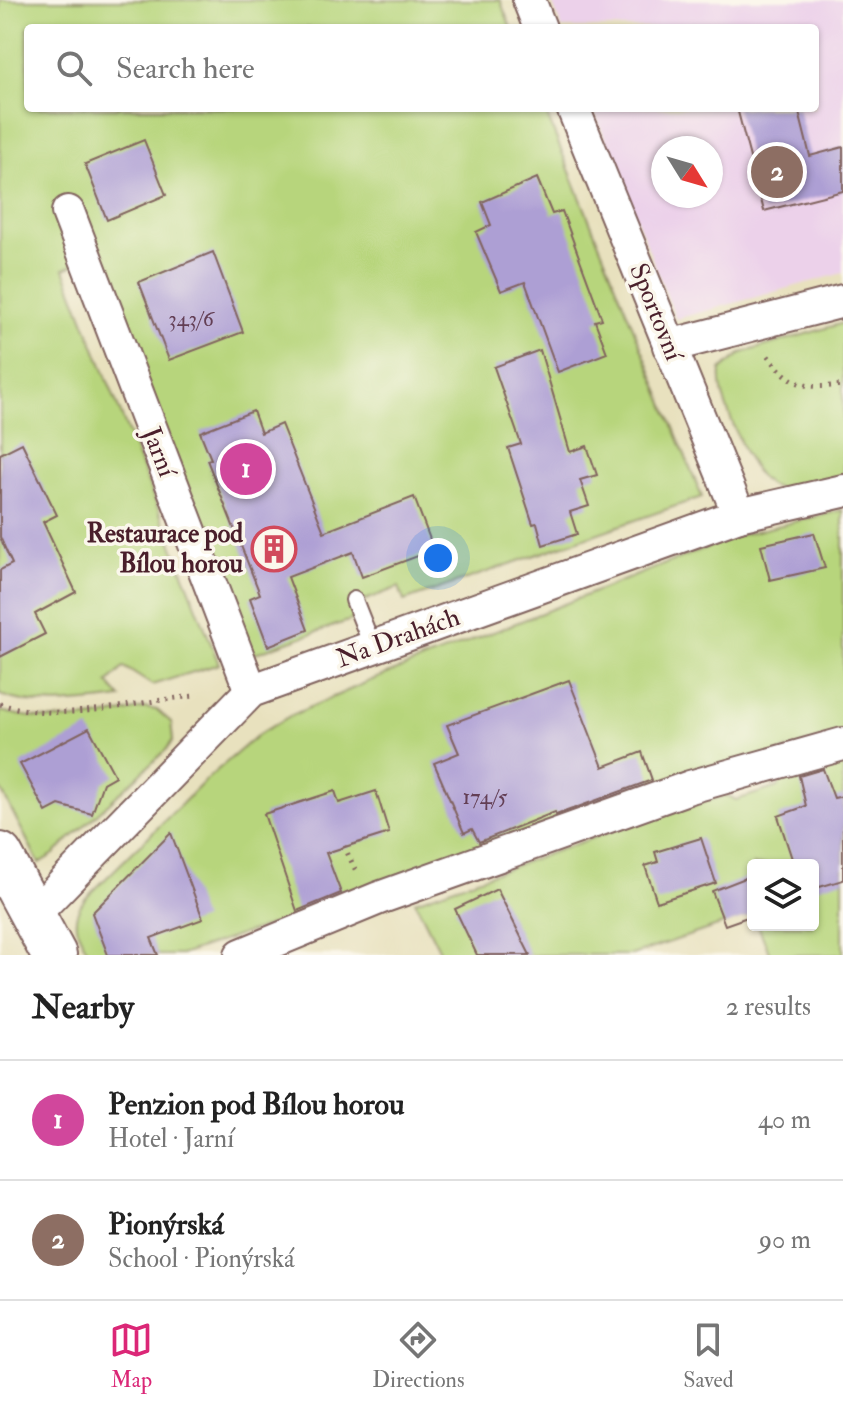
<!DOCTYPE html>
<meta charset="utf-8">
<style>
body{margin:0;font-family:"IM FELL Double Pica",serif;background:#f2f2f2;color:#222}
.controls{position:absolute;right:24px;bottom:24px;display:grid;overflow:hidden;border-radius:8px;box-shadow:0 2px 6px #0004}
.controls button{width:72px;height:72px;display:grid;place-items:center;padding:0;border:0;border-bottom:2px solid #e0e0e0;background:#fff;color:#222;font:40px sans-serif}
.compass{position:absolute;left:651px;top:136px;width:72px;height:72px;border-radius:50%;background:#fff;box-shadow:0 2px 6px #0004;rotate:127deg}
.you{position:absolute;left:438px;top:558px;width:28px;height:28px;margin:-20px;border:6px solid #fff;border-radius:50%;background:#1a73e8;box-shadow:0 0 0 12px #1a73e833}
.badge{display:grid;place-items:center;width:52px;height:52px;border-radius:50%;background:#db2777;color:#fff;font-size:26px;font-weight:700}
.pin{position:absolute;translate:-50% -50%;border:4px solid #fff;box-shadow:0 2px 8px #0006}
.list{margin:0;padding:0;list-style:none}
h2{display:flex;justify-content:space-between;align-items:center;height:104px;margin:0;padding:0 32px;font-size:34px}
h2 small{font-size:26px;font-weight:400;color:#767676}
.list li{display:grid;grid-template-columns:52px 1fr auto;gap:24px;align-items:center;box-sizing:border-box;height:120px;padding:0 32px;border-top:2px solid #e0e0e0}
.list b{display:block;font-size:30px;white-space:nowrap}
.list p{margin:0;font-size:26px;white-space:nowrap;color:#767676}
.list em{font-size:26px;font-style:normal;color:#767676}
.icon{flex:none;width:44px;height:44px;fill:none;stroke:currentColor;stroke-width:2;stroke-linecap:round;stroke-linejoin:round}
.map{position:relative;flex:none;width:843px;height:955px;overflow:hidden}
.search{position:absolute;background:#fff;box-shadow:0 2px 6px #0004;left:24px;right:24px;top:24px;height:88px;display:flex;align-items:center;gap:20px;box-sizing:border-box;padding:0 28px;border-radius:8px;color:#767676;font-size:30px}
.sheet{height:344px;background:#fff}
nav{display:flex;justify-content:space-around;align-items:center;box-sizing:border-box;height:112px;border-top:2px solid #e0e0e0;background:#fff;font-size:22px;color:#767676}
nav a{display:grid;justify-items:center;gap:4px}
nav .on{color:#db2777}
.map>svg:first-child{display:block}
.built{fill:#ecd1ea;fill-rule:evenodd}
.green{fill:#b7d57b;stroke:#807a53;stroke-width:2}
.building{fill:#ad9fd4}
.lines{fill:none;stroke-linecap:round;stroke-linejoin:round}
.lane-casing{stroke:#81635e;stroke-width:20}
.street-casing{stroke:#81635e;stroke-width:36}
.secondary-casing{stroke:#81635e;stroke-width:48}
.path{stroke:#81635e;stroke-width:5;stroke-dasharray:2 6;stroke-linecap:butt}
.lane{stroke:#fff;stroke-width:16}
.street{stroke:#fff;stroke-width:32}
.secondary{stroke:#fff;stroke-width:44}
.labels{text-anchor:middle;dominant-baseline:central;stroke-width:7;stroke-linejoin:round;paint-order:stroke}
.number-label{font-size:22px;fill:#633f55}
.street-label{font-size:26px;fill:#4a1f2b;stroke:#fbf7ec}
.poi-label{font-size:26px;font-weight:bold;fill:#4a1f2b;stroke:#fbf7ec;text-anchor:end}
</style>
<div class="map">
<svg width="843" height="955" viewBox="0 0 843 955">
<rect width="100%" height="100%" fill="#fbf7ec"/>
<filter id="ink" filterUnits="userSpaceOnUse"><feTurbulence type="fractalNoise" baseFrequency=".0125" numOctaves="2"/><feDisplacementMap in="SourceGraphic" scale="16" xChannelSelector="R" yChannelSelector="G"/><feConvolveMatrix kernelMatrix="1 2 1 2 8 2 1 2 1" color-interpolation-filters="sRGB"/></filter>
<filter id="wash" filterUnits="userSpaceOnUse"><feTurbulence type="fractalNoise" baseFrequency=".006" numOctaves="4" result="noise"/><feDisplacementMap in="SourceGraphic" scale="32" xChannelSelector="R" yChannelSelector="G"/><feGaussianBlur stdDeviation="1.8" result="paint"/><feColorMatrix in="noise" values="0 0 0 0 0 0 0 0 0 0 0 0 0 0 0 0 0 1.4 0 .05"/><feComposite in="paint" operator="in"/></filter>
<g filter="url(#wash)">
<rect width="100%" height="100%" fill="#e8e1be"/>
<path class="built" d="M 551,0 L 843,0 L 843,273 L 676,319 L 593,108 L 815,108 L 815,28 L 562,28 ZM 663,148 L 711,148 L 711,196 L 663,196 Z"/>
<g class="green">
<path d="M 0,0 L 500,0 L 511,28 L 28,28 L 28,108 L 544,108 L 702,497 L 404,601 L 399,587 L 350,606 L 354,619 L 253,654 C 202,521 148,389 97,255 L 64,269 L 219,664 L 152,685 L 124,667 L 108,683 L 121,698 C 81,703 39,709 0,695 Z"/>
<path d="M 843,323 L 843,479 C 774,498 762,497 735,429 C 727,407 719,393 721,370 L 742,353 Z"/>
<path d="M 843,510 L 843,731 L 181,955 L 90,955 C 78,932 68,923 84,900 L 208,778 L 259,734 L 290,716 L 372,680 L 736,536 Z"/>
<path d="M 145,708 L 157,710 L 171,722 L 173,740 L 166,750 L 54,854 L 39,863 L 0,788 L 0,711 C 57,725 89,720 145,708 Z"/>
<polygon points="843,760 843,955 770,955 758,925 813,925 813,865 753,865 753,914 632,955 442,955 415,901 618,829 726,795 736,800 778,787 784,777"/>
</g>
<g id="blocks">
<g class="building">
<polygon points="737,108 798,108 810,156 843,147 843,191 764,211"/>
<polygon points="144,140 166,195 107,220 85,164"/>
<polygon points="537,178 552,214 562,211 602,319 595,321 607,353 558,372 525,282 501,291 476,232 491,225 482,202"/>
<polygon points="213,252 243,332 169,360 139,282"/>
<polygon points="540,350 570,452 587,446 597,475 580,480 589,506 570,512 577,534 543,545 537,523 533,524 508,448 521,444 494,367"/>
<polygon points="253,411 261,433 281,424 324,532 414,497 434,550 362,577 353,552 288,577 308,630 268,646 250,598 260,594 207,460 211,459 200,432"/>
<polygon points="22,443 57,515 43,522 76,592 35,614 45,634 0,657 0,570 12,564 0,537 0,454"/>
<polygon points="814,533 825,568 770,580 761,545"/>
<polygon points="569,680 603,767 642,752 652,780 556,815 555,812 479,842 472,829 464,833 434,763 459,753 447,725"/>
<polygon points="89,728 115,776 103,783 92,814 59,805 46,812 20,764"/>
<polygon points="823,769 834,798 843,796 843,880 813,889 813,865 794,865 778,816 806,806 799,776"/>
<polygon points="335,791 339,803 376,791 389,833 326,853 341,893 297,911 264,814"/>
<polygon points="171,833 203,919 151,938 158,955 108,955 92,913"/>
<polygon points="701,838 716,883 657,902 645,866 658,862 655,852"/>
<polygon points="753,875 753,915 725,925 712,891"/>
<polygon points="497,889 530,955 477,955 455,909"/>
</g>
</g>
</g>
<g filter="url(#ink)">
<use href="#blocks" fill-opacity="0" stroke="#81635e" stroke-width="2"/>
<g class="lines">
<g class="lane-casing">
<polyline id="lane" points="354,600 373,648"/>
</g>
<g class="street-casing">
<g id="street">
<polyline points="529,0 540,28"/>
<polyline points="573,108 739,515"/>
<polyline points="68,212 251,691"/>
<polyline points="669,346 843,301"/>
<polyline points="33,915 251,691 739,515 843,491"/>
<polyline points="241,955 379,898 690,787 843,744"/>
</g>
</g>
<g class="secondary-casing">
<polyline id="secondary" points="0,855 54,955"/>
</g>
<g class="path">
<path d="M 768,356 C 793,387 805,389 843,385"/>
<path d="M 0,704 C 70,724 126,702 196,696"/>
<polyline points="344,846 356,871"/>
</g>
<use href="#lane" class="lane"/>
<use href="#street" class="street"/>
<use href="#secondary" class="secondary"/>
</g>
</g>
<defs>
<g id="building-ring" transform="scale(2.3)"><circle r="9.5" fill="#fbf7ec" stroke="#d1495b" stroke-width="1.5"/><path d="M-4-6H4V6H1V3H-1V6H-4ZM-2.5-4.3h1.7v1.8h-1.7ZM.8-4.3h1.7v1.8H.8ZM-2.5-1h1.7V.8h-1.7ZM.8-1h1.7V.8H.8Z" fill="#d1495b"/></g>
</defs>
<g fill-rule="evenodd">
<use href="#building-ring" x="274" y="549"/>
</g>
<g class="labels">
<g class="number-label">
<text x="191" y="319">343/6</text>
<text x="485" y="797">174/5</text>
</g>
<g class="street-label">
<text transform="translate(656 312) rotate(68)">Sportovní</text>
<text transform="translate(159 452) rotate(69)">Jarní</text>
<text transform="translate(398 638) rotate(-20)">Na Drahách</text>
</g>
<g class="poi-label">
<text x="243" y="534">Restaurace pod<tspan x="243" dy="30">Bílou horou</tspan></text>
</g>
</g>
</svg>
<div class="controls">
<button><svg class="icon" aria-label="layers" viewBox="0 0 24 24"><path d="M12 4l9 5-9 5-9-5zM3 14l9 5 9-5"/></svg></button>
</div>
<svg class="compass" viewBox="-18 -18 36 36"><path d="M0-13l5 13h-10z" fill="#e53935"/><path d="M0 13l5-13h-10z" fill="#767676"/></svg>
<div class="you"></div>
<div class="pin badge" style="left:246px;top:469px;background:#d1479c">1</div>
<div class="pin badge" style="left:777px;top:172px;background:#8d6e63">2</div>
<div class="search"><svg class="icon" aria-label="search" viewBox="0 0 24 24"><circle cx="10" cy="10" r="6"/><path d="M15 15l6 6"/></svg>Search here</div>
</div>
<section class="sheet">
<h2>Nearby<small>2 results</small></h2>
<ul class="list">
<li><span class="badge" style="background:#d1479c">1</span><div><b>Penzion pod Bílou horou</b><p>Hotel · Jarní</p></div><em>40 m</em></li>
<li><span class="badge" style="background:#8d6e63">2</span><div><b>Pionýrská</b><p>School · Pionýrská</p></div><em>90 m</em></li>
</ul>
</section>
<nav>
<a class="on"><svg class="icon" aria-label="map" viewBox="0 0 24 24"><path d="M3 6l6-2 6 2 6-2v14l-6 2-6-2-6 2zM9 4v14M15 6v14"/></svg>Map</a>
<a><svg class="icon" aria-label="directions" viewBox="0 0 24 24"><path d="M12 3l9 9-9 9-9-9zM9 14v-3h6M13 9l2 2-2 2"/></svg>Directions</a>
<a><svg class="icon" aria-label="saved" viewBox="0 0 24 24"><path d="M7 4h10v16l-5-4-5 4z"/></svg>Saved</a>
</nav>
